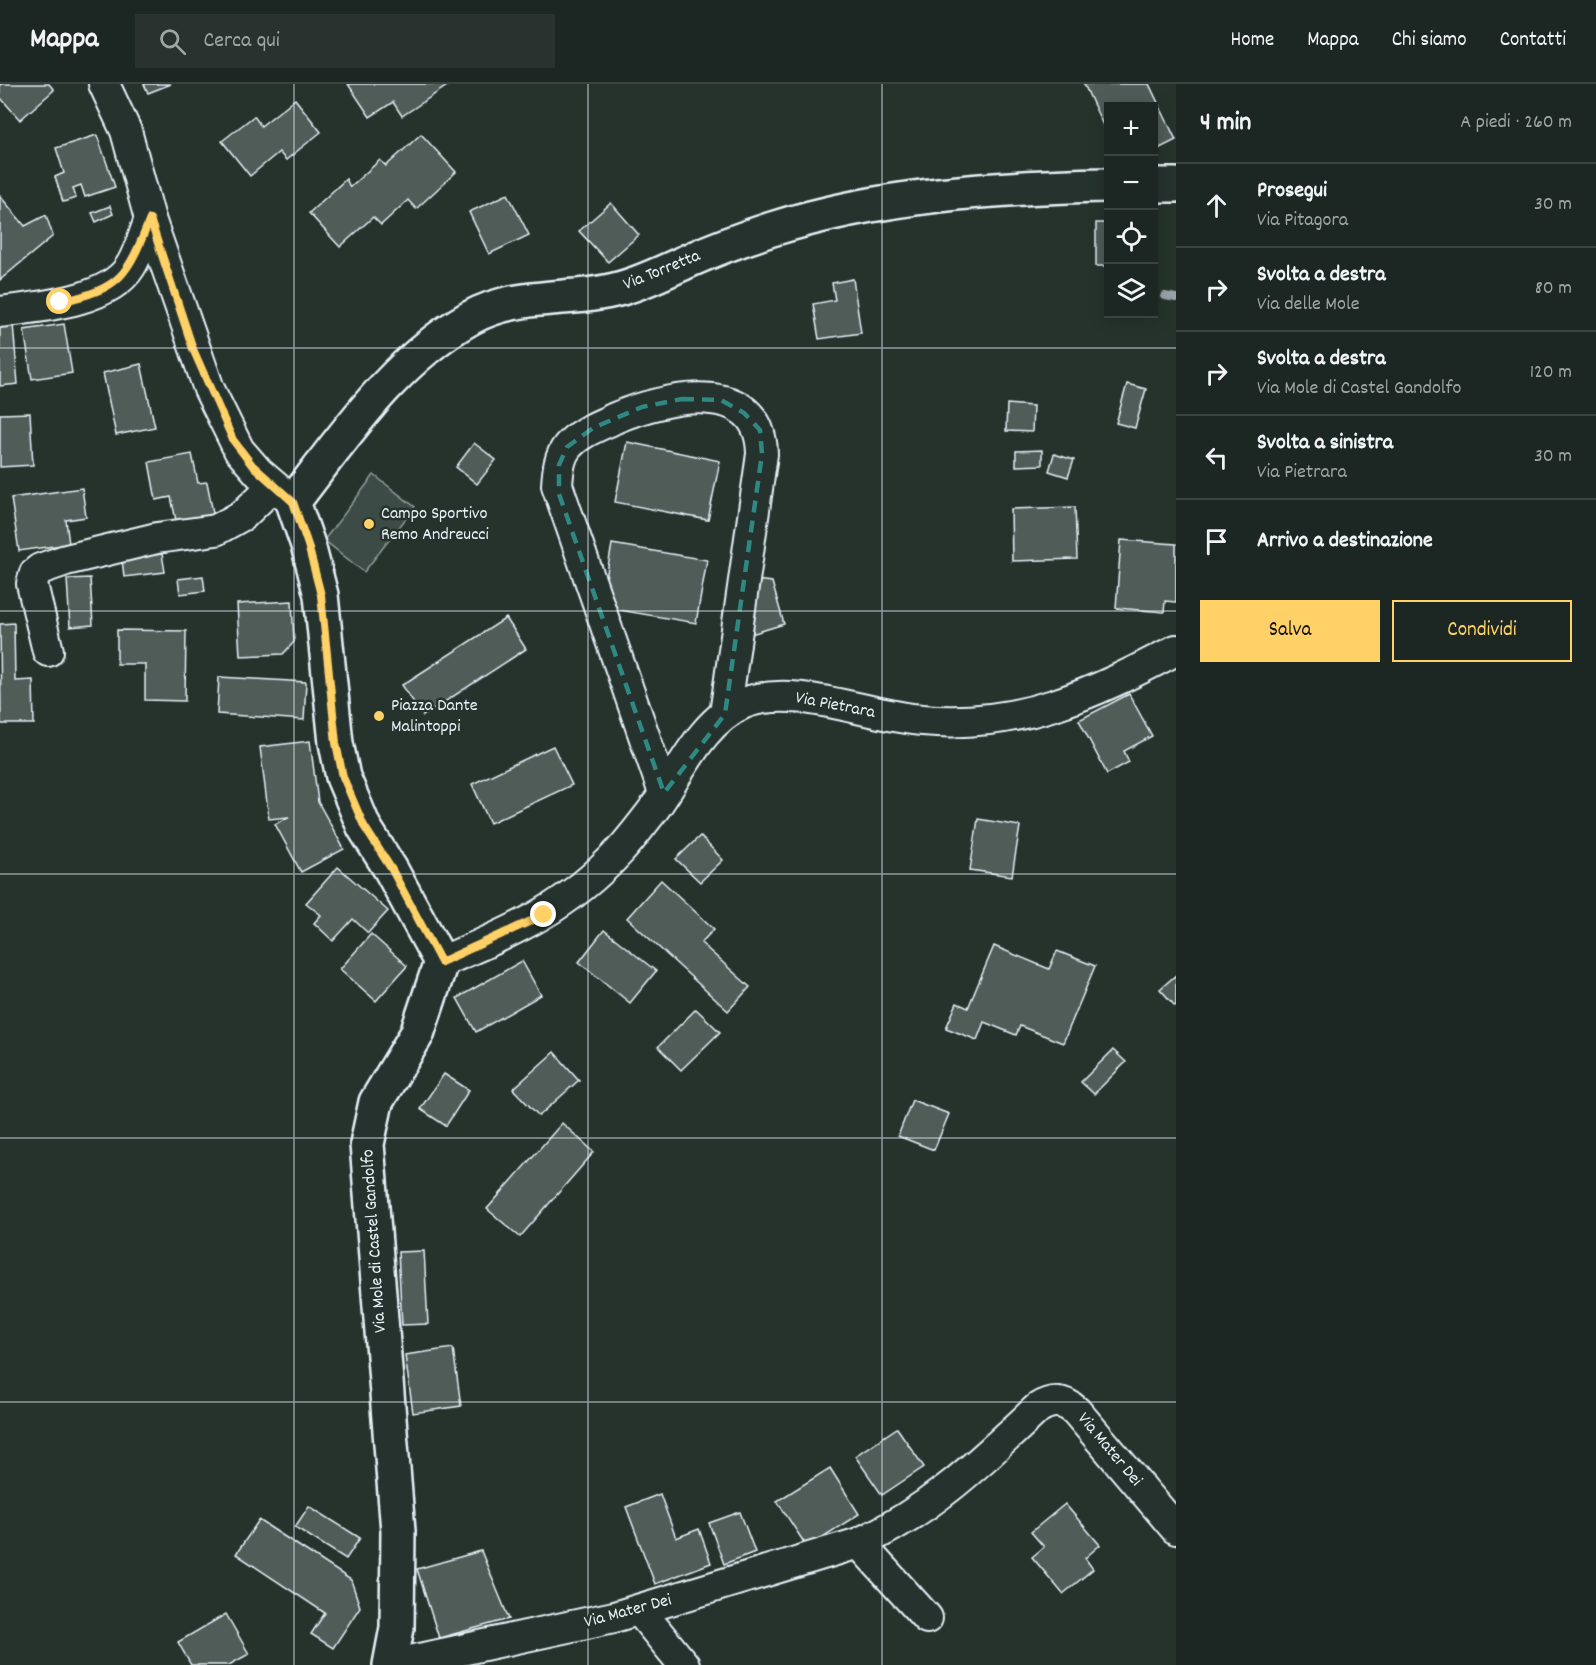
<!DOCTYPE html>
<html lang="it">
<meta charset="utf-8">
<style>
body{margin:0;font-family:Dekko,sans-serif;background:#29322f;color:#f1f3f6}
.controls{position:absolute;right:18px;top:18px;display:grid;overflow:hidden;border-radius:0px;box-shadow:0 3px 15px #0003}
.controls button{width:54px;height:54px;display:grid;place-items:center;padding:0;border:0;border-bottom:2px solid #3a4340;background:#1c2622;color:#f1f3f6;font:30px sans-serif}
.stop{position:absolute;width:18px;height:18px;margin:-14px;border:4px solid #ffd166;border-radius:50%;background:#fff}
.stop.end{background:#ffd166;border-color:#fff;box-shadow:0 2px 6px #0008}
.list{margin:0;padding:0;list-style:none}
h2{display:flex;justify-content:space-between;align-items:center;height:78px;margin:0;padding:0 24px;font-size:26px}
h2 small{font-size:20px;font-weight:400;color:#a0a5a5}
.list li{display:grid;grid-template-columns:39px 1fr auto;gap:18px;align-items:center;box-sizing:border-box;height:84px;padding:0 24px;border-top:2px solid #3a4340}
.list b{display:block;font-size:22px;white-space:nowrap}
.list p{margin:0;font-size:20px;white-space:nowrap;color:#a0a5a5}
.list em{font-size:20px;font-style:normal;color:#a0a5a5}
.actions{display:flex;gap:12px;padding:18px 24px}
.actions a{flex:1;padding:14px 0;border:2px solid #ffd166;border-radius:0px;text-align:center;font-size:21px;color:#ffd166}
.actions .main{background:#ffd166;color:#111}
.icon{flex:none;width:33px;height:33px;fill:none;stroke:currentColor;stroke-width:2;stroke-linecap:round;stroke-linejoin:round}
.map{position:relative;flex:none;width:1176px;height:1581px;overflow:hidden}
header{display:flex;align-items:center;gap:36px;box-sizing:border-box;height:84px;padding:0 30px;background:#1c2622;border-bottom:2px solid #3a4340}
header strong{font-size:28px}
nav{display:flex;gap:33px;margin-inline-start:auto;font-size:21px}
.search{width:420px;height:54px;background:#29322f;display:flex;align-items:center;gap:15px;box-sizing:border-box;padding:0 21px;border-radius:0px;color:#a0a5a5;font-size:22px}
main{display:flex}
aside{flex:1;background:#1c2622}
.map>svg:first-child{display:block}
.green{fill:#3e4b47;stroke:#939ea0;stroke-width:1.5}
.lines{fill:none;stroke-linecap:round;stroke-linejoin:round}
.stream{stroke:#98a3a5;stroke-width:8}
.building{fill:#505c59;stroke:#e8f1f8;stroke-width:1.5}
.street-casing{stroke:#e8f1f8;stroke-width:34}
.secondary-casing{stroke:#e8f1f8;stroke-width:38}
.street{stroke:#26332d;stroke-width:30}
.secondary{stroke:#26332d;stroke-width:33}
.route{stroke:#ffd166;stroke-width:8}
.marked{fill:none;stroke:#308883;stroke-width:4.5;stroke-dasharray:12 8;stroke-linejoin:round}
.grid{fill:none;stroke:#e8f1f8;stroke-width:1.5;stroke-opacity:0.55}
.poi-dot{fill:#ffd166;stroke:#26332d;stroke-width:2}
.labels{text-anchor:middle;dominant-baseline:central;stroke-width:5;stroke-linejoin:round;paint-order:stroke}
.street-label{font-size:18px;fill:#e8f1f8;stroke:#26332d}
.poi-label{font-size:18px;fill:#e8f1f8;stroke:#26332d;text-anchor:start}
</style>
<header>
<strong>Mappa</strong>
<div class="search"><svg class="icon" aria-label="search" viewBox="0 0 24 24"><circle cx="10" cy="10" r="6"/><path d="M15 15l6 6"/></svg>Cerca qui</div>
<nav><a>Home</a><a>Mappa</a><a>Chi siamo</a><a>Contatti</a></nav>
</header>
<main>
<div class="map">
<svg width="1176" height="1581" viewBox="0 0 1176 1581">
<rect width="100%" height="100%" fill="#26332d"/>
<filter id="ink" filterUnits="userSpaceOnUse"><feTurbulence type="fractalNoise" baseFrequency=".0167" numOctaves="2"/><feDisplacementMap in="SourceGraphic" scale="12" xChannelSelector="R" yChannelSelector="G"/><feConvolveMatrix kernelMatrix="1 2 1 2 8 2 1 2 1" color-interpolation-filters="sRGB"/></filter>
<g filter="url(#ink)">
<polygon class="green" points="374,391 415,423 364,488 324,456"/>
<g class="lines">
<polyline class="stream" points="1165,212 1176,214"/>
</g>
<g class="building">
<polygon points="0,0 49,0 54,6 20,36 0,13"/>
<polygon points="144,0 171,0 148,9"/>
<polygon points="348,0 450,0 402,32 393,18 370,33"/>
<polygon points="1084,0 1149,0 1176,56 1154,67 1154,22 1108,22 1108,52"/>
<polygon points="295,15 321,48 286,76 279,68 250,92 222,57 254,32 261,42"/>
<polygon points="421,50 456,88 416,125 408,116 381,141 373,133 340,163 309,129 346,95 350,103 380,76 386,82"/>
<polygon points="97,51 115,103 85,113 81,101 73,104 76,114 63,118 55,93 64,89 56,64"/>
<polygon points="508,110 529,151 489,170 469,128"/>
<polygon points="0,112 25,142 46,131 53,152 0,196"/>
<polygon points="611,119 639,151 608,178 579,147"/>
<polygon points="110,122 113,130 96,138 92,129"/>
<rect x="1096" y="139" width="12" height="43"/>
<polygon points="853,195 861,249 819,255 813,220 835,216 832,199"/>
<polygon points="13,240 18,300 0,302 0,241"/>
<polygon points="64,240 72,289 32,295 24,246"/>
<polygon points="141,280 155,343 116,351 103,289"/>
<polygon points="1127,300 1146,305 1135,344 1116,339"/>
<polygon points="1007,320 1033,322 1032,348 1006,347"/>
<polygon points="30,329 33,381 0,383 0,330"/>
<polygon points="627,358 720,377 708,436 615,418"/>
<polygon points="474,359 496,376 477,400 456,383"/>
<polygon points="1042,366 1042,381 1016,382 1016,367"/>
<polygon points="192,370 198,399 207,398 214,434 177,441 171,413 156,416 149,378"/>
<polygon points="1054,370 1074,376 1068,393 1049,387"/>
<polygon points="82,404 86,433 66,436 69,460 19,467 11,414"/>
<polygon points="1075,423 1077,475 1012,477 1011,425"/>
<polygon points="1121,456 1176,460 1176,518 1165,517 1164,528 1116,524"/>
<polygon points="612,460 707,476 696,539 601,523"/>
<polygon points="162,470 165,488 124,493 122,475"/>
<polygon points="203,492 205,507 180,510 178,495"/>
<polygon points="90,494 93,541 70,543 67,495"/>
<polygon points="755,496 772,498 784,540 748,551"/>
<polygon points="292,517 294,558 283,570 240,572 237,520"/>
<polygon points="506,534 526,565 423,632 402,601"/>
<polygon points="14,539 15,597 33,596 34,640 1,640 0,540"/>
<polygon points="117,546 186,547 185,617 145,616 145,580 117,580"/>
<polygon points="219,593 306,598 304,636 217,630"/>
<polygon points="1129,610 1152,652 1124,667 1129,678 1107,690 1079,636"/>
<polygon points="310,657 318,718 344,765 301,788 275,740 289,733 269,735 260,663"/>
<polygon points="553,662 572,701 490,739 472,700"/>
<polygon points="978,735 1020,742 1012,792 970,786"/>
<polygon points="700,752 723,776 700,798 676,775"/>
<polygon points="338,783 388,827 368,849 353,835 333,857 314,839 321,831 306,819"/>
<polygon points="661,796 714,845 701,859 750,903 728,927 627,834"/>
<polygon points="604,846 656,887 630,919 579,878"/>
<polygon points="371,850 407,882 376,917 340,885"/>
<polygon points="994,862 1049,885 1057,867 1095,882 1063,959 1020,942 1016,951 984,938 977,956 946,944 957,919 968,924"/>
<polygon points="522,877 541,911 476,948 457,914"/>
<polygon points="1176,891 1176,921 1175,922 1160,905"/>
<polygon points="696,925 720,948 681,986 658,963"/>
<polygon points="1113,966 1126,978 1094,1010 1081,998"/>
<polygon points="554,968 579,996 539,1032 513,1005"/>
<polygon points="444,990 469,1006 446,1042 420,1025"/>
<polygon points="912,1016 949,1030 934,1066 898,1052"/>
<polygon points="562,1039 594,1068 520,1153 487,1125"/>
<polygon points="424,1167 428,1240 402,1241 398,1168"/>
<polygon points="453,1264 461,1322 413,1329 405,1271"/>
<polygon points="897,1344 924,1383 882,1411 855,1372"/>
<polygon points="830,1384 859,1430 807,1463 777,1417"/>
<polygon points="660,1410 676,1454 699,1445 711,1479 655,1500 626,1423"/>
<polygon points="1065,1420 1100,1461 1085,1474 1093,1485 1063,1510 1032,1473 1044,1463 1031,1448"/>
<polygon points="309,1422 360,1454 346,1475 295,1443"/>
<polygon points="740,1428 755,1468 724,1480 709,1439"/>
<polygon points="259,1436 351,1496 360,1523 333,1564 311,1550 325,1529 236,1470"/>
<polygon points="481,1467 509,1535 439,1554 417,1485"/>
<polygon points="226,1530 249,1570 229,1581 191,1581 178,1558"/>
</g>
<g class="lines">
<g class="street-casing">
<g id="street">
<polyline points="104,0 126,47 150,135 209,305 239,366 259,389 293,418"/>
<path d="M 0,228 C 37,223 108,218 130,183 C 139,169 144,151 150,135"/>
<polyline points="48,567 32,500 35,489 40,485 66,476 157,454 216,446 243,431 273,402"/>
<path d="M 664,709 L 557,401 C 558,387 559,373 568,362 C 580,348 599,342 615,334 C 662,314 761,290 762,370 L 725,630"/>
<path d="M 441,878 C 513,847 565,826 620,767 C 632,754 643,739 654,725 C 680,690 701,637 744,619 C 795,599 868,632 922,636 C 1019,645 1093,610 1176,566"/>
<polyline points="859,1459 927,1534"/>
<polyline points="640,1527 684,1581"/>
<path d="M 392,1581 L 614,1533 L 859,1459 C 932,1426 981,1377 1038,1324 C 1052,1315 1064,1316 1076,1327 L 1176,1445"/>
</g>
</g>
<g class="secondary-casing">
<g id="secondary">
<polyline points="1154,101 1176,101"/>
<path d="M 390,1581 L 397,1544 L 398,1447 L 367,1060 L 376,1018 L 417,950 L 441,878 L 391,786 L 364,743 L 343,693 L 336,659 L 321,511 L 308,461 L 293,418 C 345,351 395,276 470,234 C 518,207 571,219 622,204 C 646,197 668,186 690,176 C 717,164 744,154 772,145 C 880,111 996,103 1108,101"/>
</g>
</g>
<use href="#street" class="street"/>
<use href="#secondary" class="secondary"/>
</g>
</g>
<g class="lines" filter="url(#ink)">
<path class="route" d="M 60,218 C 122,204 127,192 150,135 L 193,265 L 233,356 L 252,381 L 293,418 L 308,461 L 321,511 L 336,659 L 343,693 L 364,742 L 392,786 L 441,878 L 544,831"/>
</g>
<path class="marked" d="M 682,315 L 721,316 L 744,329 L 760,346 L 762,370 L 725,630 L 664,709 L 559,410 L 559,381 L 567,363 L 593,344 L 642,323 Z"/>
<path class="grid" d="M 294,0 L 294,1581M 588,0 L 588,1581M 882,0 L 882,1581M 0,264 L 1176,264M 0,527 L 1176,527M 0,790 L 1176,790M 0,1054 L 1176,1054M 0,1318 L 1176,1318"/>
<g class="poi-dot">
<circle cx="369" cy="440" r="6"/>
<circle cx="379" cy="632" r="6"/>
</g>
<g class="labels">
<g class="street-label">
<text transform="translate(662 187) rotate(-22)">Via Torretta</text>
<text transform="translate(835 622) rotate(11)">Via Pietrara</text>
<text transform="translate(375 1157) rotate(-94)">Via Mole di Castel Gandolfo</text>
<text transform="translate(1109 1366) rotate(50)">Via Mater Dei</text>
<text transform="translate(628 1528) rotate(-15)">Via Mater Dei</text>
</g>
<g class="poi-label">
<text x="381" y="430">Campo Sportivo<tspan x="381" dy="21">Remo Andreucci</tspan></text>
<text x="391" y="622">Piazza Dante<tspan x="391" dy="21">Malintoppi</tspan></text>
</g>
</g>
</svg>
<div class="controls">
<button>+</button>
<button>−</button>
<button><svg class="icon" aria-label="locate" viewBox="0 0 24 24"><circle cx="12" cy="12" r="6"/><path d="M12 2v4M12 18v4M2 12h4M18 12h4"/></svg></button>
<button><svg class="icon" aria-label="layers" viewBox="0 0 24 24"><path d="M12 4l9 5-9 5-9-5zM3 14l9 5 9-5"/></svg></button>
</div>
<div class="stop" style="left:60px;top:218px"></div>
<div class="stop end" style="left:544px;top:831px"></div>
</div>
<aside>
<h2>4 min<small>A piedi · 260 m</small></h2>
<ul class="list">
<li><svg class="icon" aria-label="ahead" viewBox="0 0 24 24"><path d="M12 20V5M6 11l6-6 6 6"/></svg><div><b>Prosegui</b><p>Via Pitagora</p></div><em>30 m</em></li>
<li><svg class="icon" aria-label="right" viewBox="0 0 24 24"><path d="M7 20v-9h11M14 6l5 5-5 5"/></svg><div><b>Svolta a destra</b><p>Via delle Mole</p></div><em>80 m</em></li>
<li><svg class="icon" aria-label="right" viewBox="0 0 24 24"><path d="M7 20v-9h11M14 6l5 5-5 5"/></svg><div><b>Svolta a destra</b><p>Via Mole di Castel Gandolfo</p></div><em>120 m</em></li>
<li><svg class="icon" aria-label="left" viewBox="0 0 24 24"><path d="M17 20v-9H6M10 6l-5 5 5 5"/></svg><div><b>Svolta a sinistra</b><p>Via Pietrara</p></div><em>30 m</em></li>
<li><svg class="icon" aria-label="arrive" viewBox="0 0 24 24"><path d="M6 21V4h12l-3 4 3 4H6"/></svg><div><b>Arrivo a destinazione</b></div></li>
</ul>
<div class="actions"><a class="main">Salva</a><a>Condividi</a></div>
</aside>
</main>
